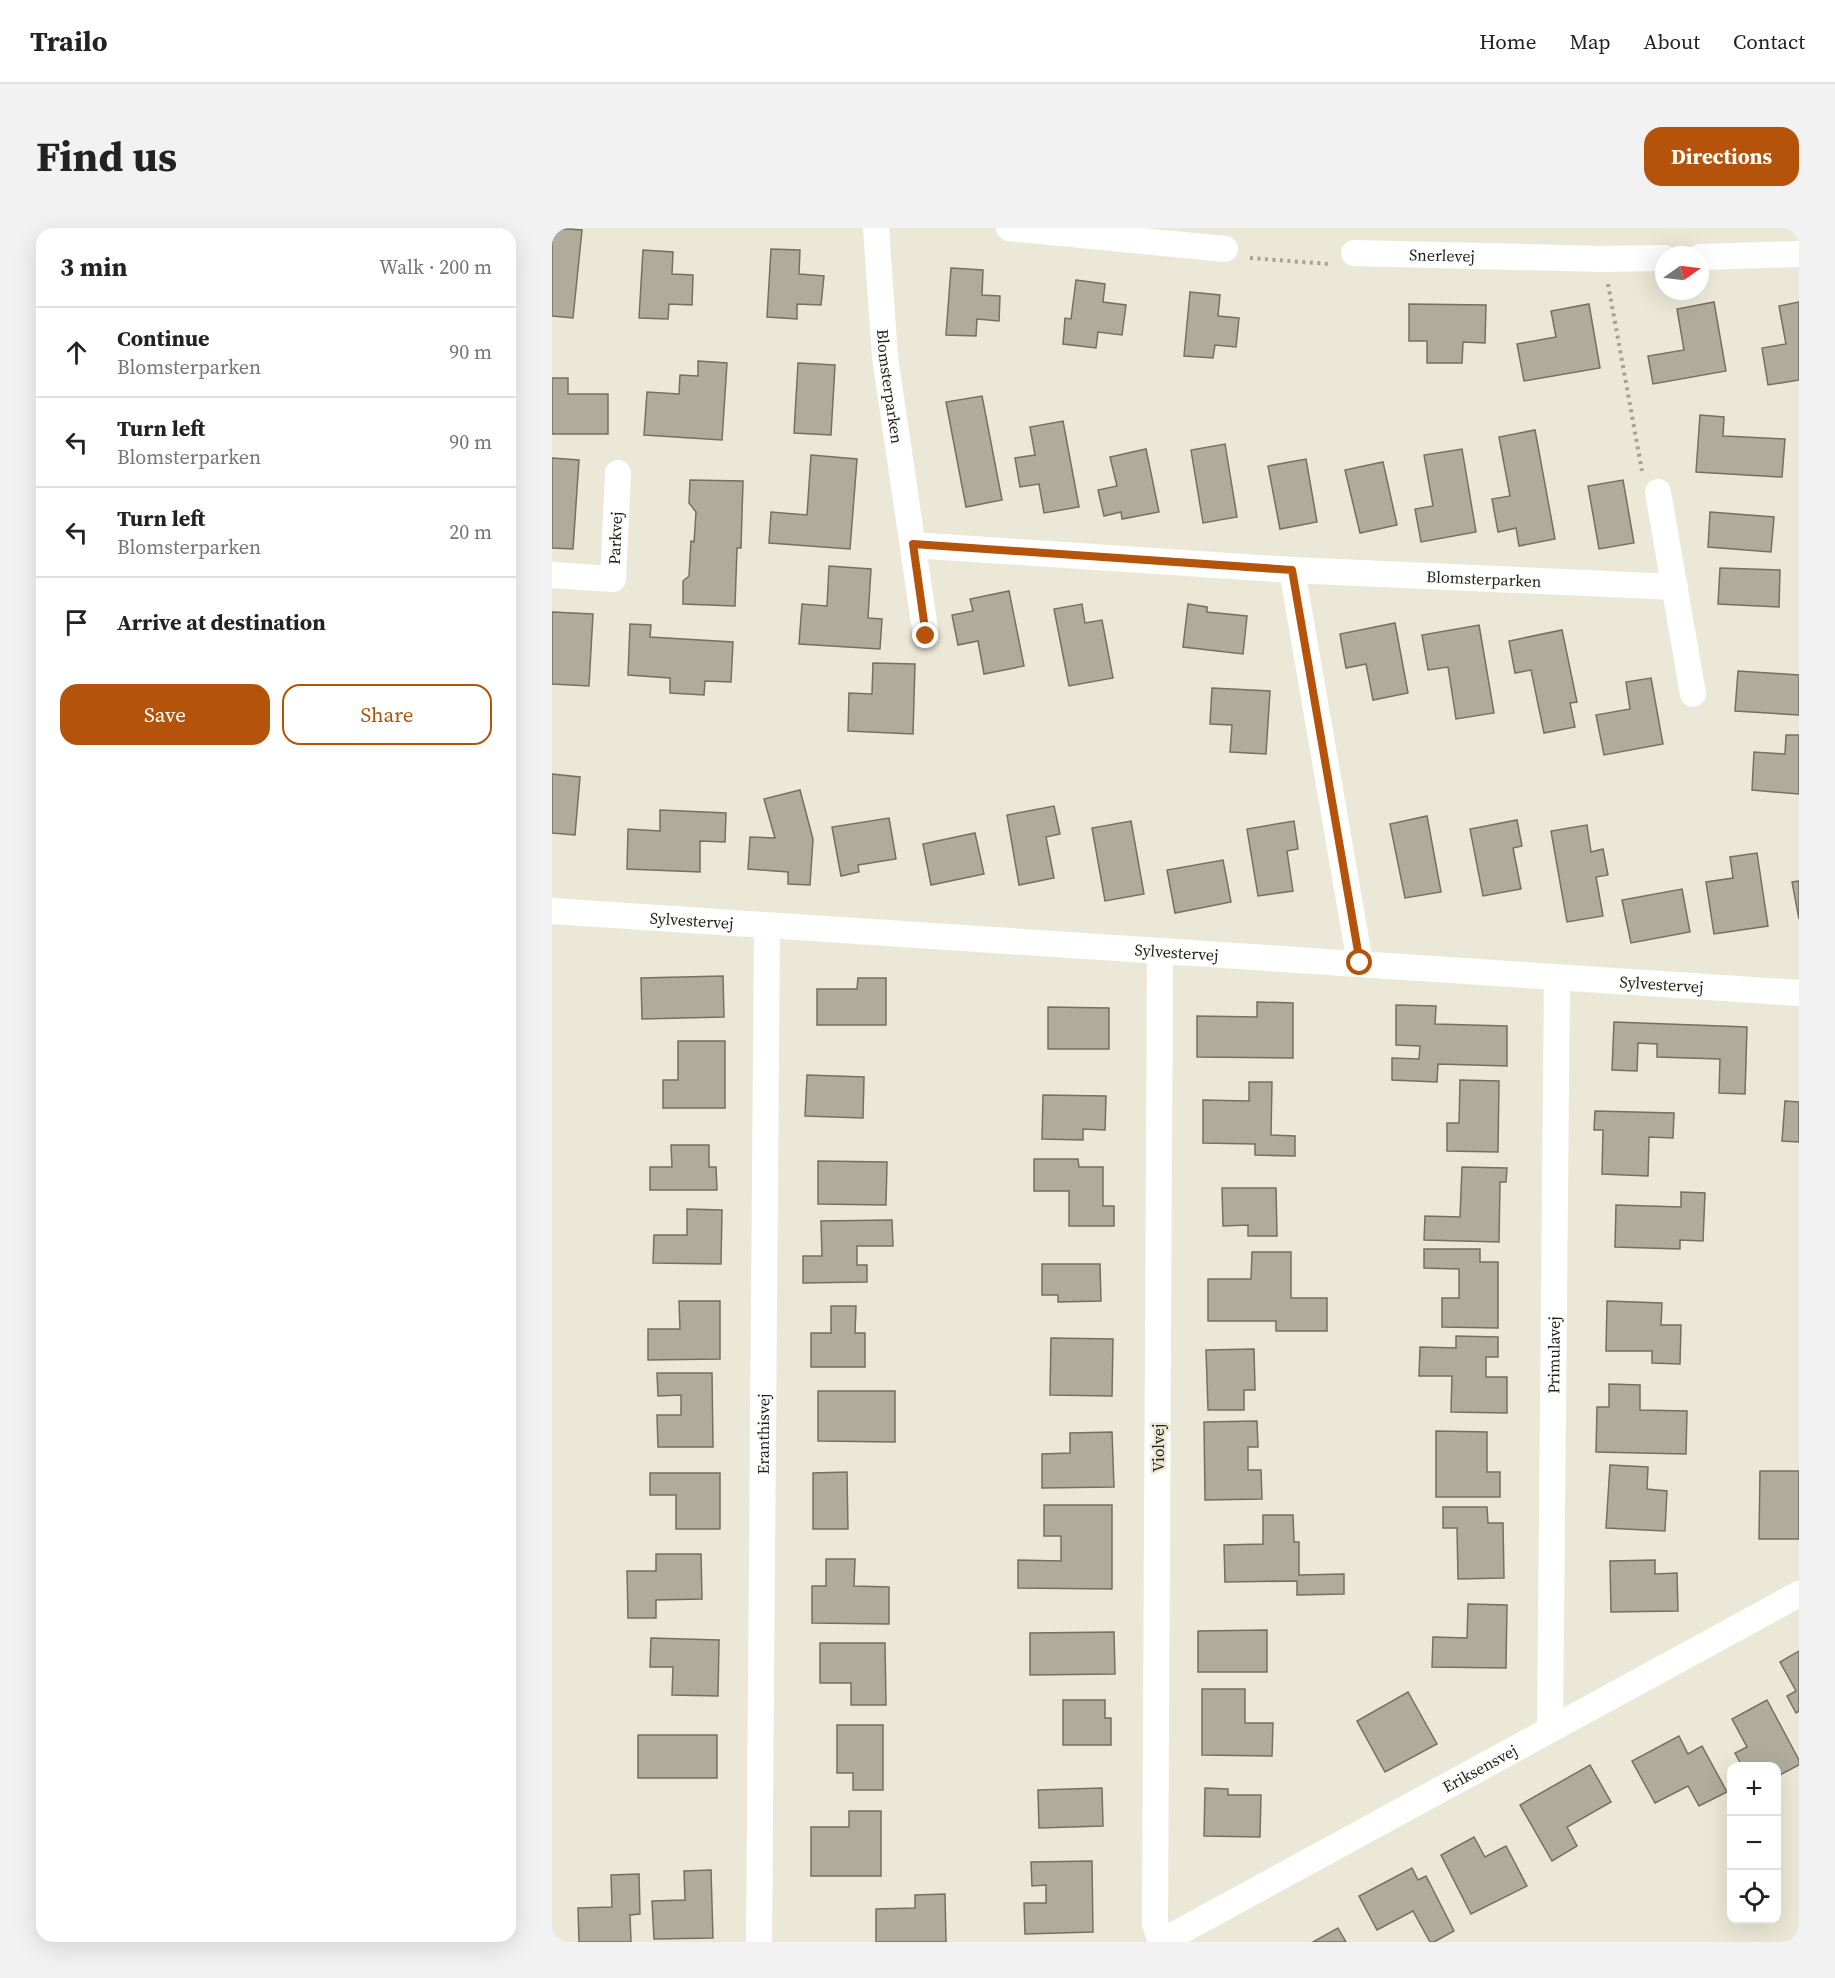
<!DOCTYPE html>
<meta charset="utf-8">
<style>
body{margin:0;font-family:"Source Serif 4",serif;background:#f2f2f2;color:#222}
.controls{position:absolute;right:18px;bottom:18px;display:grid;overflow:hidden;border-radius:12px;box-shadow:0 6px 24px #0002}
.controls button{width:54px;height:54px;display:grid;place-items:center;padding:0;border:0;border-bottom:2px solid #e0e0e0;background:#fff;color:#222;font:30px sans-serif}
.compass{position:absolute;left:1103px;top:18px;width:54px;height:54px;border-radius:50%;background:#fff;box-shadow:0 6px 24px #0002;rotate:76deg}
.stop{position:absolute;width:18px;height:18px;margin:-14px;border:4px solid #b45309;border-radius:50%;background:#fff}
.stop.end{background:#b45309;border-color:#fff;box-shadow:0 2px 6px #0008}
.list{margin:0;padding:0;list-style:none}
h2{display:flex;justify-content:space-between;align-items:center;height:78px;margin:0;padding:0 24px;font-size:26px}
h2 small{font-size:20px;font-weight:400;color:#767676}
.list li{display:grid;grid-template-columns:39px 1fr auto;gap:18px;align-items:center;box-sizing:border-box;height:90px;padding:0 24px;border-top:2px solid #e0e0e0}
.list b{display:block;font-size:22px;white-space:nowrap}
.list p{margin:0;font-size:20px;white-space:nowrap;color:#767676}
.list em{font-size:20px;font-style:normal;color:#767676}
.actions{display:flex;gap:12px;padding:18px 24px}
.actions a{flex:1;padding:14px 0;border:2px solid #b45309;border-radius:18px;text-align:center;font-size:21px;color:#b45309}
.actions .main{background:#b45309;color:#fff}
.icon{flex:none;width:33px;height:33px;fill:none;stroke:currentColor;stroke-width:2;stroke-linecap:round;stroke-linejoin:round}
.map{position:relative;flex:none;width:1247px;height:1714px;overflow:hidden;border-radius:18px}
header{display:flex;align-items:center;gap:36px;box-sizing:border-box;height:84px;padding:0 30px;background:#fff;border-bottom:2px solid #e0e0e0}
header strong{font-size:28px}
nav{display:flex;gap:33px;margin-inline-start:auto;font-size:21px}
.intro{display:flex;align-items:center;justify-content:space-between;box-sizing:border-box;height:144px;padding:0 36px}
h1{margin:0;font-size:42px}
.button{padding:15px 27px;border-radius:18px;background:#b45309;color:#fff;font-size:21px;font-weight:700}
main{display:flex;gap:36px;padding:0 36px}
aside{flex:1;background:#fff;border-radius:18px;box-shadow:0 6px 24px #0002}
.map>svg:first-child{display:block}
.building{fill:#b0ac9c;stroke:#747062;stroke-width:1.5}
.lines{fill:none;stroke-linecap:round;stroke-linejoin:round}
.path{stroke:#a5a295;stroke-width:4;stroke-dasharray:3 4.5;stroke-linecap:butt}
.street{stroke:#fff;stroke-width:26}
.route{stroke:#b45309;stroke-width:8}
.labels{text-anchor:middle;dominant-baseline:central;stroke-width:5;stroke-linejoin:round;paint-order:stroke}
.street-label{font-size:16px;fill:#201f19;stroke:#ebe8d7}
</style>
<header>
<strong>Trailo</strong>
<nav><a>Home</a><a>Map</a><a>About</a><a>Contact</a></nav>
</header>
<div class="intro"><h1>Find us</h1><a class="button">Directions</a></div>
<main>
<aside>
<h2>3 min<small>Walk · 200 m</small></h2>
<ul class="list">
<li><svg class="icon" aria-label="ahead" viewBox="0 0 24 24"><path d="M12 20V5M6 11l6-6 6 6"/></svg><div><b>Continue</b><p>Blomsterparken</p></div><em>90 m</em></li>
<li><svg class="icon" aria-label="left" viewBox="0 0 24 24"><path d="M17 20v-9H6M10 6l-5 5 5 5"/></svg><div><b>Turn left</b><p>Blomsterparken</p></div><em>90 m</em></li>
<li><svg class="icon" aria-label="left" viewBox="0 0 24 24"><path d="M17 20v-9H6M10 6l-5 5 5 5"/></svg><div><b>Turn left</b><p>Blomsterparken</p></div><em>20 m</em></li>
<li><svg class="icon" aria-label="arrive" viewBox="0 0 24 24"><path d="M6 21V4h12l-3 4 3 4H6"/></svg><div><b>Arrive at destination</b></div></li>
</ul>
<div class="actions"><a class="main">Save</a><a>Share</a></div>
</aside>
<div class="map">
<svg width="1247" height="1714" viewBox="0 0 1247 1714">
<rect width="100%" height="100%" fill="#ebe8d7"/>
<g class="building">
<polygon points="0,0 30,2 21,90 0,88"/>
<polygon points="219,21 248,22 247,46 272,48 269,77 245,76 245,91 215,89"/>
<polygon points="91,22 121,24 120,46 141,47 140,77 117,76 116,91 87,90"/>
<polygon points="399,40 431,42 430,67 448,68 447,93 425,91 424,108 394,107"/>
<polygon points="524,52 553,56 551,74 574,77 570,107 546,104 544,120 511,116 513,90 519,91"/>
<polygon points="638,64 668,67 666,88 687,90 684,119 663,117 661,130 632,128"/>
<polygon points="1162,74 1174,143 1101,156 1096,128 1132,122 1125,81"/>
<polygon points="1247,74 1247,152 1216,157 1210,120 1234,116 1227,78"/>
<polygon points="857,76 934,77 933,115 911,114 910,135 875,135 875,113 857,113"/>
<polygon points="1037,76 1048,140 972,153 965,116 1004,109 999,83"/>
<polygon points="146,133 175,135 170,212 92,207 95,164 127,166 128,147 146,148"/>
<polygon points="246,135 283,137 279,207 242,205"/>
<polygon points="0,150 16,150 16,166 56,166 56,206 0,206"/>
<polygon points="430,168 450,272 414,279 394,174"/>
<polygon points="1148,187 1172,189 1171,208 1233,211 1230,249 1144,244"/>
<polygon points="511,193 527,279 492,285 487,256 468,259 463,230 483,227 478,199"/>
<polygon points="983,202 1003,311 967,318 964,300 946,304 940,271 958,268 947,209"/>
<polygon points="673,216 685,289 651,295 639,222"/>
<polygon points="594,221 607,284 570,291 569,284 552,288 546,262 565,258 558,229"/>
<polygon points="910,221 924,304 869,314 863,281 881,278 872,227"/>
<polygon points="259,227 305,231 298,321 217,315 219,284 255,287"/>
<polygon points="0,230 27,232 21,321 0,320"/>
<polygon points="754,231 765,294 728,301 716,238"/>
<polygon points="831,234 845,297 808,305 793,242"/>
<polygon points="138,252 191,253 189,320 185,320 183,378 131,376 131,353 137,348 139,313 142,314 144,284 137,275"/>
<polygon points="1071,252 1082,315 1047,321 1036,258"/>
<polygon points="1158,284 1222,289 1219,324 1156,319"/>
<polygon points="277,338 319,341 316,390 330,391 328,421 247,416 250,376 275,378"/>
<polygon points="1168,340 1228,342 1227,379 1166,376"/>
<polygon points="457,363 472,438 432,446 426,413 406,417 400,387 421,383 418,371"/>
<polygon points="530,376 533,395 550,392 561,450 517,458 502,381"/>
<polygon points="636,376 655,379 655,384 695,388 691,426 631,419"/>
<polygon points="0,384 41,386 37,458 0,456"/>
<polygon points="843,395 856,465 821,472 814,436 794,440 788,406"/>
<polygon points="78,396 99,397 98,409 181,414 179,454 153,453 152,467 118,465 118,450 76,447"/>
<polygon points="927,397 942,485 904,491 896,439 876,442 870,407"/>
<polygon points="1010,402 1025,474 1018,475 1023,499 992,505 979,442 963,445 957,413"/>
<polygon points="321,435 363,436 361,506 296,503 297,465 320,466"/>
<polygon points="1186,443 1247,447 1247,487 1183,483"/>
<polygon points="1099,450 1111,516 1052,527 1044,487 1078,481 1074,454"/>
<polygon points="660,460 718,463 714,526 678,524 680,497 658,496"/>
<polygon points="1234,507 1247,507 1247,566 1200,562 1202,524 1233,526"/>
<polygon points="0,546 28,549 23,607 0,605"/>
<polygon points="248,562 261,611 258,657 236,656 236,644 196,641 198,609 223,610 212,571"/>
<polygon points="502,578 508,606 494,609 502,650 467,657 455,587"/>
<polygon points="108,582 174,585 173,614 148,613 148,644 75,641 76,601 108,603"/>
<polygon points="875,588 889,664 853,670 838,596"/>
<polygon points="337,590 344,631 306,637 307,644 289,648 280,599"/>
<polygon points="965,592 970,618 961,620 969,661 931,668 918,601"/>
<polygon points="579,593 592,666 553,673 540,600"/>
<polygon points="742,593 746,621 735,623 741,663 706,668 695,601"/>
<polygon points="1035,597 1039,624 1051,621 1056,647 1044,649 1051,688 1015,694 999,603"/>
<polygon points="423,605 432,646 379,657 371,616"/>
<polygon points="1205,625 1216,698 1162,706 1154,654 1181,650 1178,629"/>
<polygon points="671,632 679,674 623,685 615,642"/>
<polygon points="1247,653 1247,691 1240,654"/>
<polygon points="1130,661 1138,704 1079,715 1070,672"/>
<polygon points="171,748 172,789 90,791 89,750"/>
<polygon points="306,750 334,750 334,797 265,797 265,761 305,761"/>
<polygon points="705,774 741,775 741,830 645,829 645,788 705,789"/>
<polygon points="844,777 884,778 883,796 955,798 955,838 886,836 885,854 840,852 840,830 867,831 868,818 844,817"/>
<polygon points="496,779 557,780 557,821 496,821"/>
<polygon points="1062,794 1195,799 1193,866 1167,865 1168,831 1105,829 1105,816 1086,815 1085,843 1060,842"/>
<polygon points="126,813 173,813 173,880 111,880 111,852 126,852"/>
<polygon points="255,847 312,849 311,890 253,888"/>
<polygon points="908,852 947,853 946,924 895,923 895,895 907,895"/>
<polygon points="697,854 720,854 719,907 743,908 743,928 703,927 703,916 651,915 651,872 697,873"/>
<polygon points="491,867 554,868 553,902 531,901 531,912 490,911"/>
<polygon points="1233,873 1247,874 1247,914 1230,913"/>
<polygon points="1043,883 1122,885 1121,910 1097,909 1096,948 1050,946 1051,902 1042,902"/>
<polygon points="119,917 157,917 157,939 164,939 165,962 98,962 98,939 120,939"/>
<polygon points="482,931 526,931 527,939 551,939 551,978 562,978 562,998 517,998 517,963 482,963"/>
<polygon points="266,933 335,934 334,977 266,976"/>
<polygon points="910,939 955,940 954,954 948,954 947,1014 872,1012 873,988 908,989"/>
<polygon points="670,960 724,960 725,1008 696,1008 696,997 671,998"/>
<polygon points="1129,964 1153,965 1151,1013 1128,1012 1128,1021 1063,1019 1064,977 1129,979"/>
<polygon points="135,981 170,982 169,1036 101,1035 102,1007 135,1007"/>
<polygon points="340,992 341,1018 305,1018 305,1037 315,1037 315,1054 251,1055 251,1028 270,1028 269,993"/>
<polygon points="872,1021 928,1021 928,1034 946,1034 946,1100 890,1099 890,1070 907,1070 907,1041 872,1040"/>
<polygon points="700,1024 739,1024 739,1070 775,1070 775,1103 724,1103 724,1093 656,1093 656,1051 699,1051"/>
<polygon points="490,1036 548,1036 549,1073 506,1074 506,1067 490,1067"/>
<polygon points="127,1073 168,1073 168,1131 96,1132 96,1101 128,1101"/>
<polygon points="1055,1073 1110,1075 1109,1097 1129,1097 1128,1136 1100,1135 1100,1123 1054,1123"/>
<polygon points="279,1078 304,1078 303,1105 313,1105 313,1139 259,1139 259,1105 279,1105"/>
<polygon points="904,1108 946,1109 946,1129 934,1129 934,1149 955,1149 955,1185 899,1184 900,1148 867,1148 868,1119 904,1120"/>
<polygon points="499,1110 561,1111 560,1168 498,1167"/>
<polygon points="702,1121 703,1162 692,1162 692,1182 656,1182 654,1122"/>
<polygon points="105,1145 160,1145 161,1219 106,1219 105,1187 129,1187 129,1167 106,1168"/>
<polygon points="1057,1156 1088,1157 1088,1182 1135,1183 1134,1226 1044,1224 1045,1179 1057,1179"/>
<polygon points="266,1163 343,1163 343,1214 266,1213"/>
<polygon points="705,1193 706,1219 696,1219 696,1242 709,1242 710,1271 653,1272 652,1194"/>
<polygon points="884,1203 935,1204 935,1244 948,1244 948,1269 884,1269"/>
<polygon points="560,1204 562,1259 490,1260 490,1226 518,1225 518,1205"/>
<polygon points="1058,1237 1096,1239 1095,1261 1115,1263 1113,1303 1054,1300"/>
<polygon points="1208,1243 1247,1243 1247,1311 1207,1311"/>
<polygon points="295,1244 296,1301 261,1301 261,1245"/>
<polygon points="98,1245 168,1245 168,1301 124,1301 124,1267 98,1267"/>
<polygon points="492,1277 560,1277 560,1361 466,1360 466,1332 509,1333 509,1308 492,1308"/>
<polygon points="891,1279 935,1279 936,1295 951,1295 952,1350 906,1351 905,1300 891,1300"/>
<polygon points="711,1287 741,1287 742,1314 747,1314 747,1347 792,1346 792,1366 745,1367 745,1353 673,1354 672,1317 711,1316"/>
<polygon points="104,1326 149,1326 150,1371 104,1372 104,1390 76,1390 75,1343 104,1343"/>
<polygon points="274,1331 303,1331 302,1358 337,1359 337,1396 260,1395 260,1358 274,1358"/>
<polygon points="1103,1332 1103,1346 1125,1345 1126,1383 1059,1384 1058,1333"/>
<polygon points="916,1376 955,1377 954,1440 880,1439 881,1409 915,1410"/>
<polygon points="715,1402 715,1444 646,1444 646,1403"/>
<polygon points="562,1404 563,1446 478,1447 478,1405"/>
<polygon points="99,1410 167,1412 166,1468 120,1467 121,1439 98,1439"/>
<polygon points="268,1415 333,1415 334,1477 299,1477 299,1455 268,1455"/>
<polygon points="1247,1423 1247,1483 1244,1485 1235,1468 1244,1463 1228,1434"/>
<polygon points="650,1461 693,1461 693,1495 721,1495 720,1528 650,1527"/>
<polygon points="856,1464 885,1516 833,1544 805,1493"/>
<polygon points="511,1472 553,1472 553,1490 559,1490 559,1517 511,1517"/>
<polygon points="1215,1472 1247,1532 1247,1537 1224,1549 1224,1538 1190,1538 1183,1525 1195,1519 1180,1491"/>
<polygon points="285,1497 331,1497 331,1562 301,1562 301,1545 285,1545"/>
<rect x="86" y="1507" width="79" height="43"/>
<polygon points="1127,1508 1136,1526 1150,1518 1175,1564 1147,1578 1136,1558 1103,1575 1080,1533"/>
<polygon points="1038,1537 1059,1574 1015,1599 1025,1618 1000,1633 968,1577"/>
<polygon points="550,1560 551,1598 487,1600 486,1562"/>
<polygon points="653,1560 676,1561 676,1567 709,1567 708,1609 652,1608"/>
<polygon points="297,1583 329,1583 329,1648 259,1648 259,1599 297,1599"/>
<polygon points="922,1609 933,1629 954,1618 975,1658 919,1686 889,1627"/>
<polygon points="540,1633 541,1704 473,1706 472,1675 494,1675 494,1657 480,1658 479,1634"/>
<polygon points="860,1640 866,1652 874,1648 902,1703 882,1714 878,1714 861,1683 825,1702 807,1668"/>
<polygon points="159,1642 161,1710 102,1711 100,1673 133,1672 132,1643"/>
<polygon points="87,1646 88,1686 78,1687 79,1714 27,1714 26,1680 60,1679 59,1647"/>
<polygon points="393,1666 394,1714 324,1714 324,1681 363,1680 363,1667"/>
<polygon points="786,1700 794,1714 761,1714"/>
</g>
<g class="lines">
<g class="path">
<polyline points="698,30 777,36"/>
<polyline points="1056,56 1090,243"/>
</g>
<g class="street">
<path id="s1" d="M 324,0 L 333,129 L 374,408"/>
<polyline points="457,0 673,21"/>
<path id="s2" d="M 802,25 L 1052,31 L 1112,30"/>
<polyline points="1148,29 1247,26"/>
<polyline points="1106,264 1141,466"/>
<path id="s3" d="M 361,317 L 740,342 L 1123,359"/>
<polyline points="740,342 808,735"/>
<path id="s4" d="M 0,347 L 61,351 L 66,245"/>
<path id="s5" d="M 0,683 L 1247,765"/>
<polyline points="608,725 603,1696 609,1714"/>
<path id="s6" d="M 998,1502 L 1005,751"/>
<path id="s7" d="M 207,1714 L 215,698"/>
<path id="s8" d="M 609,1714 L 1247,1366"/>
</g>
</g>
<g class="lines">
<polyline class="route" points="374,408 361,316 740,342 808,735"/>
</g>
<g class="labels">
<g class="street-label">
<text stroke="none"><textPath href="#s2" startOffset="88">Snerlevej</textPath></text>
<text stroke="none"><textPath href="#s1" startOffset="159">Blomsterparken</textPath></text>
<text stroke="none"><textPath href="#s4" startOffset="102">Parkvej</textPath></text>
<text stroke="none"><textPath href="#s3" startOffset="572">Blomsterparken</textPath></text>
<text stroke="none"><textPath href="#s5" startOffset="140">Sylvestervej</textPath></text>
<text stroke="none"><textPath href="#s5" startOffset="626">Sylvestervej</textPath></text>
<text stroke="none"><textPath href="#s5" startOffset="1112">Sylvestervej</textPath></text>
<text stroke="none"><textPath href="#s6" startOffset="375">Primulavej</textPath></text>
<text stroke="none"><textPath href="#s7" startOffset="508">Eranthisvej</textPath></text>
<text transform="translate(606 1220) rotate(-90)">Violvej</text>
<text stroke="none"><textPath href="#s8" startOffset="363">Eriksensvej</textPath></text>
</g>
</g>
</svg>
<div class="controls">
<button>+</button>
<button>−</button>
<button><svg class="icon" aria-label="locate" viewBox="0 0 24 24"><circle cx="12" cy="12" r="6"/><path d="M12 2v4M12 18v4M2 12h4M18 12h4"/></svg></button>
</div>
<svg class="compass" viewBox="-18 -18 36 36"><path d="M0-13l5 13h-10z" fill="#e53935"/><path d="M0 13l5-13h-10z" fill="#767676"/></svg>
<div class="stop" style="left:808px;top:735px"></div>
<div class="stop end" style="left:374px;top:408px"></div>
</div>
</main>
